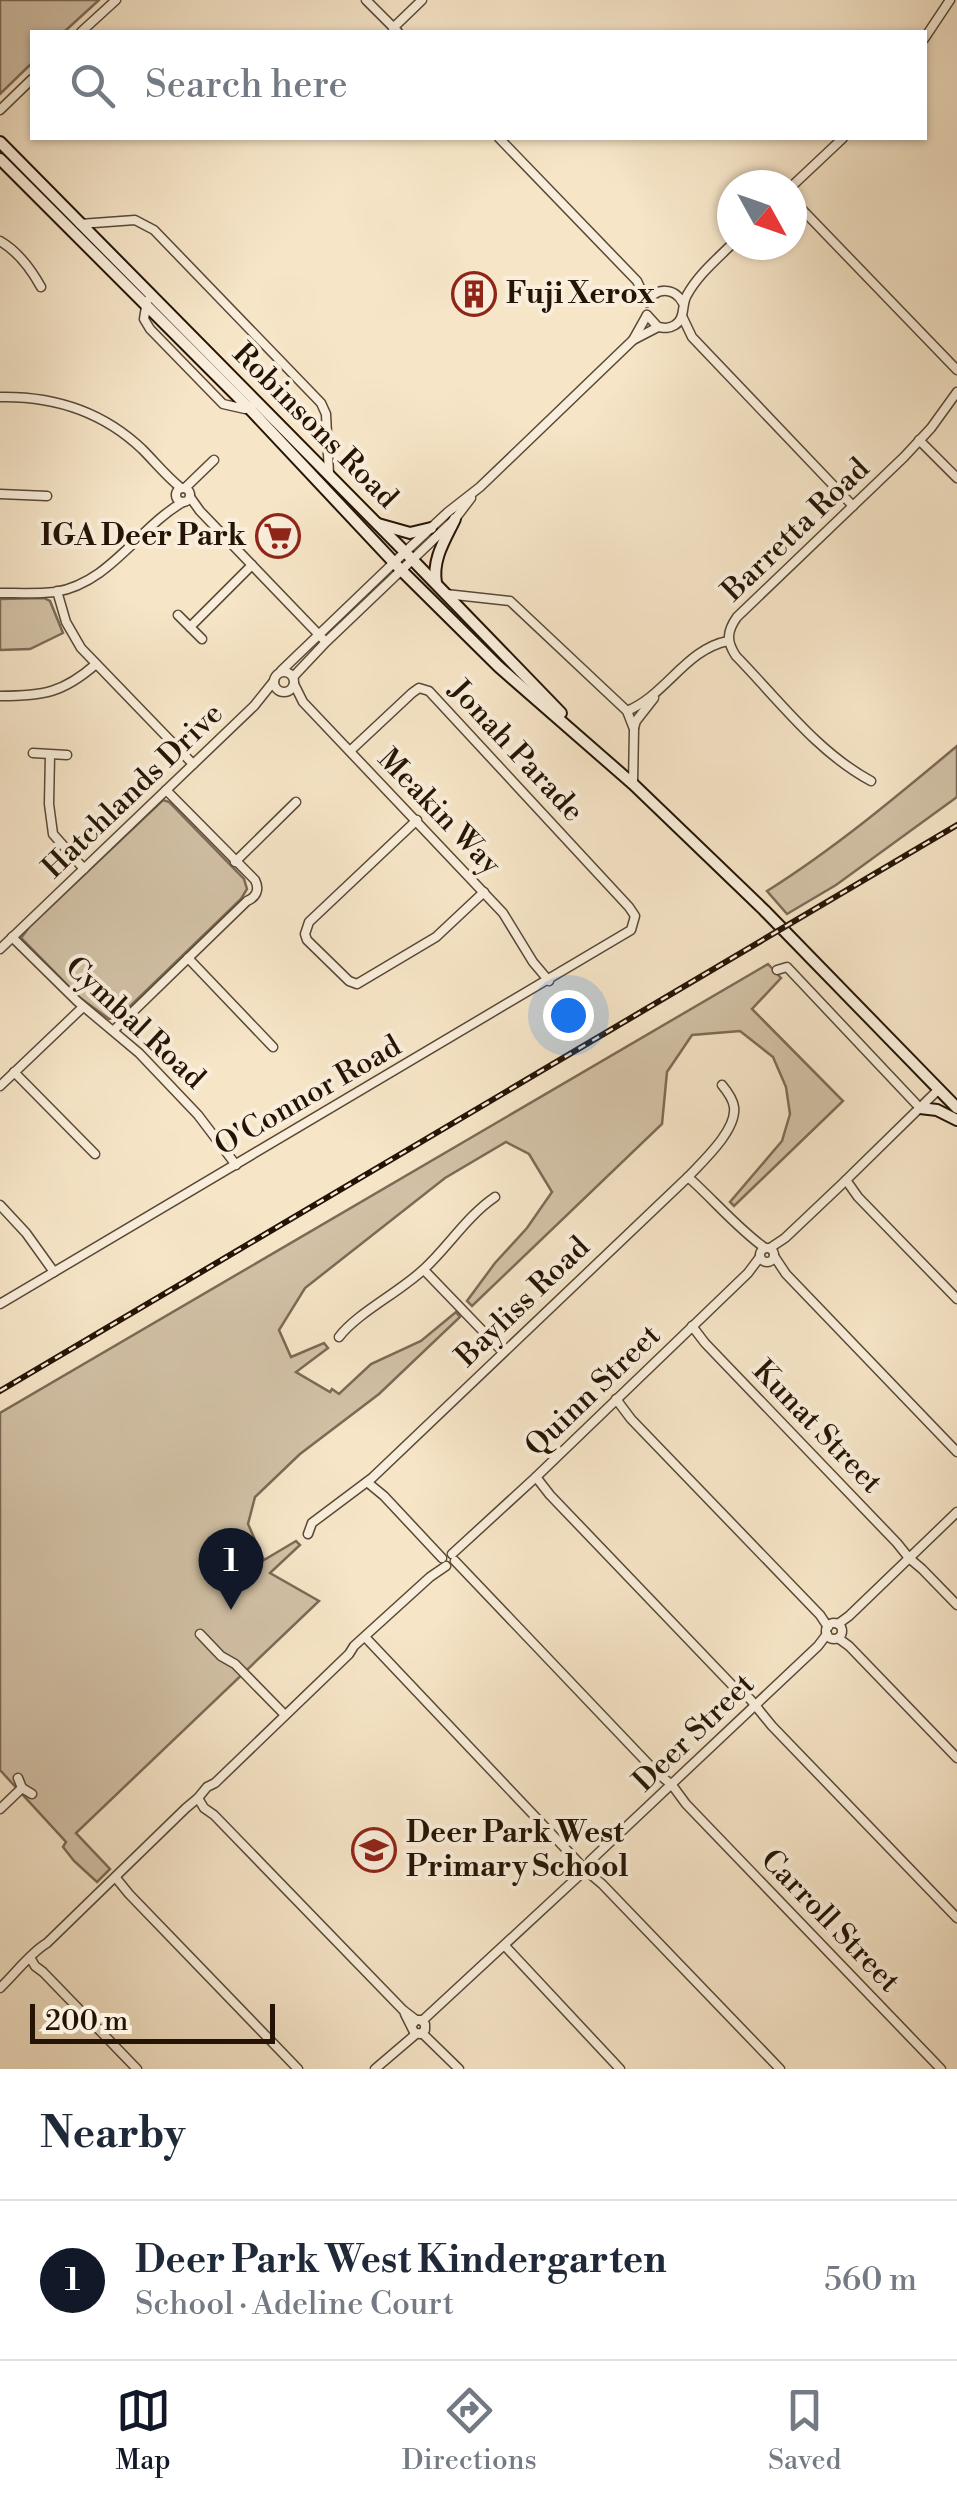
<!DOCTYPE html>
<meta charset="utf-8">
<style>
body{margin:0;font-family:"Libre Bodoni",serif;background:#f6f6f7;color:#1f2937}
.compass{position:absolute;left:717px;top:170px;width:90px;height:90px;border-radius:50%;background:#fff;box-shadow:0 2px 8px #0004;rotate:130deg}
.scale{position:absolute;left:30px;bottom:25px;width:245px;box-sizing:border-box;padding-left:10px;border:5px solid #251405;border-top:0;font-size:28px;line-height:35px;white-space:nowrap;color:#251405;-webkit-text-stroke:8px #f9eedb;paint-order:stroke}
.you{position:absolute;left:568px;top:1015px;width:35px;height:35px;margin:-25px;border:8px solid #fff;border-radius:50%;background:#1a73e8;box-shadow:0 0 0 15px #1a73e833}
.badge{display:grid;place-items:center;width:65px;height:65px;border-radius:50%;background:#111827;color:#fff;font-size:32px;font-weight:700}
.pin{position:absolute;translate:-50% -82px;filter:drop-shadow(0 2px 5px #0008)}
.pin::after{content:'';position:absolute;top:52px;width:35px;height:30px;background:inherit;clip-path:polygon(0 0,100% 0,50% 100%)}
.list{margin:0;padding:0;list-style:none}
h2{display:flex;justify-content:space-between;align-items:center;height:130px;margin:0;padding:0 40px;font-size:42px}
h2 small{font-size:32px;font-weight:400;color:#747a83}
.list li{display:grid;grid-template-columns:65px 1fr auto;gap:30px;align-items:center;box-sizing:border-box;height:160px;padding:0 40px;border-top:2px solid #e0e1e3}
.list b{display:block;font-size:38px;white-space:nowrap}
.list p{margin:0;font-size:32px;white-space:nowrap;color:#747a83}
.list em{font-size:32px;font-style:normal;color:#747a83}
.icon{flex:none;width:55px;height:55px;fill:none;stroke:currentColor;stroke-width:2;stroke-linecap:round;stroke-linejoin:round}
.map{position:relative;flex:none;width:957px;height:2069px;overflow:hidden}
.search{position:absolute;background:#fff;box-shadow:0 2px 8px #0004;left:30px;right:30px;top:30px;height:110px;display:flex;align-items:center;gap:25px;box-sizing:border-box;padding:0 35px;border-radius:0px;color:#747a83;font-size:38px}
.sheet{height:290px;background:#fff}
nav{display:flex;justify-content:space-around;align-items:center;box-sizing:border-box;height:140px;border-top:2px solid #e0e1e3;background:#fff;font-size:28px;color:#747a83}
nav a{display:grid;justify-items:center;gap:5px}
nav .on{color:#111827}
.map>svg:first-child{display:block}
.green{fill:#d2c1a6;stroke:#7c6a56;stroke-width:2.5}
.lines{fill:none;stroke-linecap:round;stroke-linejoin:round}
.minor-casing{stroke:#594836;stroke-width:11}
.secondary-casing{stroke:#251405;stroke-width:14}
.minor{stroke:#f9eedb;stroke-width:8}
.secondary{stroke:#f9eedb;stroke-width:10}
.rail-casing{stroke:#251405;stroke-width:6}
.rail{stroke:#f9eedb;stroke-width:2.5;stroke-dasharray:8;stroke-linecap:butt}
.labels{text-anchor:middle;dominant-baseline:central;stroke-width:8;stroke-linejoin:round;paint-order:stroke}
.poi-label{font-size:30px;font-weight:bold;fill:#251405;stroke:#f9eedb;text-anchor:start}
.street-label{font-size:30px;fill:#251405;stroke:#f9eedb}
</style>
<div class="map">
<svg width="957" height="2069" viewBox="0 0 957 2069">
<rect width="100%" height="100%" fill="#f6e5c7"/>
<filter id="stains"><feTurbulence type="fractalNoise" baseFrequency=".002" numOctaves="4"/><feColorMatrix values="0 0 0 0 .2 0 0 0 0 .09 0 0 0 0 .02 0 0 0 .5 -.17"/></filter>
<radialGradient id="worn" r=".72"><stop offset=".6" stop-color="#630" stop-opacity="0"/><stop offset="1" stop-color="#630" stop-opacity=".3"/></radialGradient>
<g class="green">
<polygon points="0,0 99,0 64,32 32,32 32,63 0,94"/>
<polygon points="44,598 50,601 63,633 30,649 0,650 0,599"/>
<path d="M 957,746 L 957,797 L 836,885 L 787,914 L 767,891 C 834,849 896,797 957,746 Z"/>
<polygon points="163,800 169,802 244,879 247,889 241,899 119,1017 109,1019 79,997 21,938 30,926"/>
<polygon points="768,964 781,978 752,1009 843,1101 734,1206 730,1202 782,1141 790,1114 786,1087 773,1057 740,1031 692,1035 667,1072 662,1124 472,1306 467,1301 495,1263 527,1228 552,1192 529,1154 506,1142 445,1178 305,1288 279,1330 291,1357 324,1343 328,1348 296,1372 330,1392 332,1389 339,1394 371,1364 421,1341 456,1312 460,1317 379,1394 300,1454 255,1497 248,1524 264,1560 296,1541 300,1545 270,1573 319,1601 76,1833 110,1869 97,1882 74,1861 63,1847 66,1842 0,1770 0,1413"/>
</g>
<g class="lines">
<g class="minor-casing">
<g id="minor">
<polyline points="366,0 398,32"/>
<polyline points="393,28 422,0"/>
<polyline points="81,32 116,0"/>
<polyline points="924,39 950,0"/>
<polyline points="0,110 32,79"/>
<polyline points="499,138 637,281 647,302"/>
<polyline points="792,186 843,138"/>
<polyline points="792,199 957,370"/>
<polyline points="80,224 135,220 154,230 321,403 326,414 329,474"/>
<path d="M 0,241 C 19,252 31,269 41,287"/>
<polyline points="147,301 144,319 150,329 223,404 245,409 252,406"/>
<path d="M 647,302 C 657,287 674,287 683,303"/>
<path d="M 647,315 L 658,327 C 665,328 668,329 675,325 C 686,318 681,305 687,295 C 698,275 715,261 732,244"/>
<polyline points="682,316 692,337 853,506"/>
<polyline points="633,340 658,327"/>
<path d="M 0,397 C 54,396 102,411 142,449 C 155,462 166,476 181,488"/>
<polyline points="919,440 957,478"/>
<circle cx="183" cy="495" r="7"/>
<polyline points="185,488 214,460"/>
<polyline points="0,494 47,496"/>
<polyline points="190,497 200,511 323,639"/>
<polyline points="57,591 66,622 81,648 193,764"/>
<path d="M 0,593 C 18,593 37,594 55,592 C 110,583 138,528 183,502"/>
<polyline points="446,594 510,601 627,711 634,729 633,784"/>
<polyline points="178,615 202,639"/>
<polyline points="190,627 252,565"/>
<polyline points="281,671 405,552 448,512 480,487 633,340 647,315"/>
<circle cx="284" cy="682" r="10"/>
<polyline points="293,677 326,642 455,519 471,498"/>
<polyline points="294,684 303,702 503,913 533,962 549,981"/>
<path d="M 0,696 C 43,696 63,693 96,664"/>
<path d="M 627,711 C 666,695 686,649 728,641"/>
<polyline points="634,728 636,721 654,698"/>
<polyline points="33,753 67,755"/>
<polyline points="50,755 49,804 53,834 84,869"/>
<path d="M 871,781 C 817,752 778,699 736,656 C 726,641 727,631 737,617 L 904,457 L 931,428 L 957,392"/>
<polyline points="417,820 309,922 305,934 307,940 349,981 357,984 436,937 484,892"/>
<polyline points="235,862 296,802"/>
<polyline points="12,937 77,1001 139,1053 198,1115 236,1165"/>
<polyline points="0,949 254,706 274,681"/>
<polyline points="188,958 273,1047"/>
<polyline points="777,970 787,967 920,1108"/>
<path d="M 114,1030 L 247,901 C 256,897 260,890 255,880 L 166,790"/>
<polyline points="14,1072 95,1154"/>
<polyline points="0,1086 83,1007"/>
<path d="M 688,1177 C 714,1200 737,1228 765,1248"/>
<polyline points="846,1180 858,1197 957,1299"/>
<polyline points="0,1205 26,1233 54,1272"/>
<circle cx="767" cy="1255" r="7"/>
<polyline points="770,1248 785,1238 842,1184 939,1089"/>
<polyline points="774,1256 786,1274 957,1452"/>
<polyline points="424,1270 503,1352"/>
<polyline points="0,1304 631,930 635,916 629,907 429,691 419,688 412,693 350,751"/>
<polyline points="692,1326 705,1343 897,1543 909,1558 922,1569 957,1605"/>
<path d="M 339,1337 C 357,1313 400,1292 424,1269 C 448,1247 467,1216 495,1197"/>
<polyline points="616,1399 631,1419 820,1615 828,1627"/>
<polyline points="536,1477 550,1495 733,1686 750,1699 772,1726 957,1918"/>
<polyline points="367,1482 384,1496 442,1558"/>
<path d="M 308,1534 L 312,1523 L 372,1478 L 688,1177 C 703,1161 737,1130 734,1107 C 733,1099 727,1091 722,1085"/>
<polyline points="452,1554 536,1477 748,1273 760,1257"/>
<polyline points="455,1561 656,1772 672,1785 686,1804 941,2069"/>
<circle cx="834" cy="1631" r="8"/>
<polyline points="838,1624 849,1616 957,1512"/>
<polyline points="200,1634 221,1656 235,1664 285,1715"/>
<polyline points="366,1638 580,1864"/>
<polyline points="838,1638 849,1646 957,1758"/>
<polyline points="18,1778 22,1788 32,1794"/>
<polyline points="198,1798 204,1808 214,1815 403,2010 416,2020"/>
<polyline points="0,1809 22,1788"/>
<polyline points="590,1861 818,1646 827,1634"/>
<polyline points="589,1873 602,1884 780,2069"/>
<polyline points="116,1878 129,1894 298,2069"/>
<polyline points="505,1946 620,2069"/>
<polyline points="31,1959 35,1966 43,1972 137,2069"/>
<path d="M 0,1988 C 15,1974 30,1953 47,1943 L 186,1808 L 198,1798 L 207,1787 L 215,1783 L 349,1654 L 354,1646 L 430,1577 L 446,1566"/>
<polyline points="405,2014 414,2032 420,2034 425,2030 425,2024 421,2020 416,2020 412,2025"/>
<polyline points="422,2021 583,1872"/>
<polyline points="422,2033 459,2069"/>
<polyline points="375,2069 416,2034"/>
</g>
</g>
<g class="secondary-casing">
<g id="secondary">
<polyline points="0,142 405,552 561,713"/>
<polyline points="0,159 249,408 401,570 499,667 633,784 764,910 957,1108"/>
<polyline points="378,524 410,533 431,528"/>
<path d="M 436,583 C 432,559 445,540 455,519"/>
<polyline points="920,1108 937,1110 957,1120"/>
</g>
</g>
<use href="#minor" class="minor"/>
<use href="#secondary" class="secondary"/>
<g class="rail-casing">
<polyline id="rail" points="0,1391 957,825"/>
</g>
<use href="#rail" class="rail"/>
</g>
<defs>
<g id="building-ring" transform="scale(2.25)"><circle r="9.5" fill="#f9eedb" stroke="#8f2418" stroke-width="1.5"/><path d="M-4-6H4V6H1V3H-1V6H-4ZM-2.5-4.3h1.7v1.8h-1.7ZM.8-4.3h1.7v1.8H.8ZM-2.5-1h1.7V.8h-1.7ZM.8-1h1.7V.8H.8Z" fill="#8f2418"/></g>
<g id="supermarket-ring" transform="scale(2.25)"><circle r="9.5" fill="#f9eedb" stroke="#8f2418" stroke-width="1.5"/><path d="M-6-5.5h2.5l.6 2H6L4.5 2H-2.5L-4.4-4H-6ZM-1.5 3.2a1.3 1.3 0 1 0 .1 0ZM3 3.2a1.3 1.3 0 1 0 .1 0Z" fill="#8f2418"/></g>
<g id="school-ring" transform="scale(2.25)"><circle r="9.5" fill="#f9eedb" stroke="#8f2418" stroke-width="1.5"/><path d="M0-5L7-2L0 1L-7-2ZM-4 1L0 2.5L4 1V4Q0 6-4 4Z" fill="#8f2418"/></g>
</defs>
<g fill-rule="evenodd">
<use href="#building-ring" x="474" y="294"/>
<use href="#supermarket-ring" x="278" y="536"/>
<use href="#school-ring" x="374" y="1850"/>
</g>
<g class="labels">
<g class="poi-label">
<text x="506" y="294">Fuji Xerox</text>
<text x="246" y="536" text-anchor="end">IGA Deer Park</text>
<text x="406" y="1833">Deer Park West<tspan x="406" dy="34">Primary School</tspan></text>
</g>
<g class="street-label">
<text transform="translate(315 426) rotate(45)">Robinsons Road</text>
<text transform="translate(796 530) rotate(-44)">Barretta Road</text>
<text transform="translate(516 751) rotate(47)">Jonah Parade</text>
<text transform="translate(133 791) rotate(-44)">Hatchlands Drive</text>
<text transform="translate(439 812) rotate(46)">Meakin Way</text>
<text transform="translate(135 1023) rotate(43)">Cymbal Road</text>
<text transform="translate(308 1096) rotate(-30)">O'Connor Road</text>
<text transform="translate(523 1302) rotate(-44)">Bayliss Road</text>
<text transform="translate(593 1391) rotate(-44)">Quinn Street</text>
<text transform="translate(817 1427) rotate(46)">Kunat Street</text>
<text transform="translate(694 1733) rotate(-44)">Deer Street</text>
<text transform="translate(830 1921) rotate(46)">Carroll Street</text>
</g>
</g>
<rect width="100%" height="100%" filter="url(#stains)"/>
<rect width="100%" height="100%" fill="url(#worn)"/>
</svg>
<svg class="compass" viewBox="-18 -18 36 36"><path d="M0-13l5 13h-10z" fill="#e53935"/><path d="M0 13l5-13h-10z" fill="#747a83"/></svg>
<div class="scale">200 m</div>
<div class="you"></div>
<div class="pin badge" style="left:231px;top:1610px">1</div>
<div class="search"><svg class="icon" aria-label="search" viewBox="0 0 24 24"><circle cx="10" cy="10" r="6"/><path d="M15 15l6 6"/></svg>Search here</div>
</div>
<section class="sheet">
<h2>Nearby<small></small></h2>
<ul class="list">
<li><span class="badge">1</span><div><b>Deer Park West Kindergarten</b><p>School · Adeline Court</p></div><em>560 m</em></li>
</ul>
</section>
<nav>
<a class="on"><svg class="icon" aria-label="map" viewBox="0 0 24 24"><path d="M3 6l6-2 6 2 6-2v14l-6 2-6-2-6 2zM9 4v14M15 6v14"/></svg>Map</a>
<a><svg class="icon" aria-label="directions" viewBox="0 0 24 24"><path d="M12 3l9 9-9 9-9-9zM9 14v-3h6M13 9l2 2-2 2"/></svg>Directions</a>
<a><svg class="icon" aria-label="saved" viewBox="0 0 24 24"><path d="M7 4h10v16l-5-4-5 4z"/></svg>Saved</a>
</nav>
